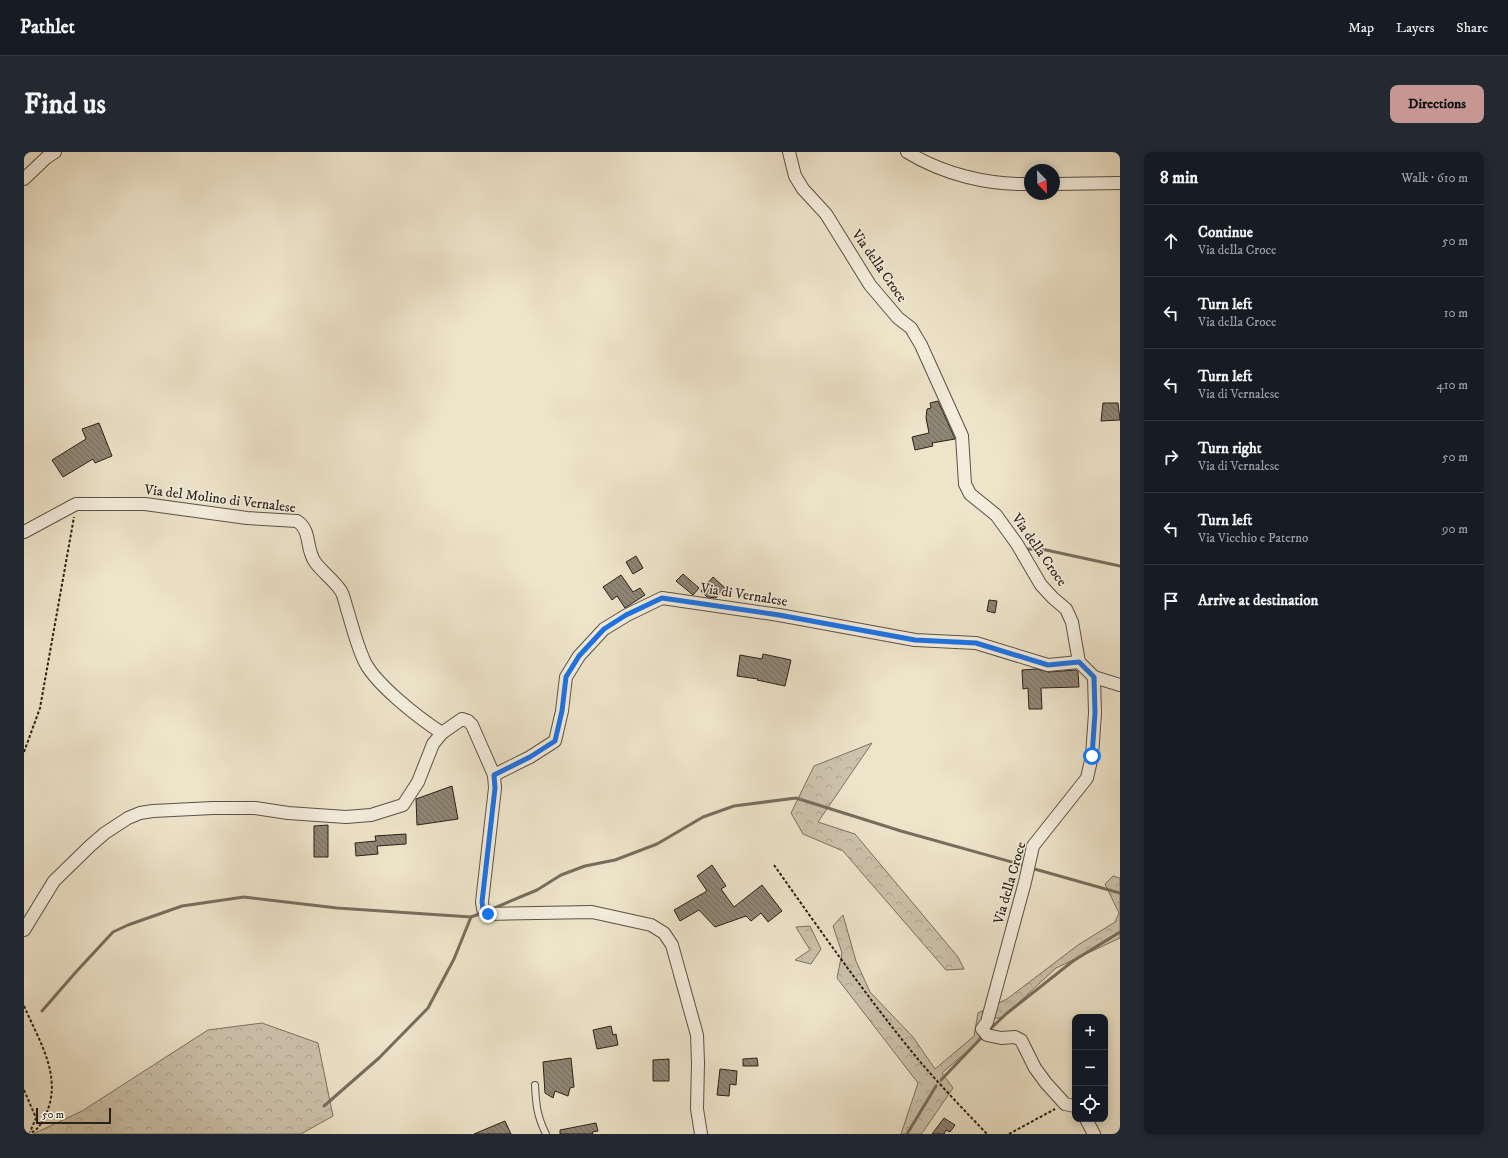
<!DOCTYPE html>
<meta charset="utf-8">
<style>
body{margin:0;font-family:"IM FELL DW Pica",serif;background:#242831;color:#f1f3f6}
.controls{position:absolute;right:12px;bottom:12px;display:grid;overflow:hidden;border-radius:8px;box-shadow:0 2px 10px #0003}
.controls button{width:36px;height:36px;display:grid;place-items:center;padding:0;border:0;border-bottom:1px solid #363941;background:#171b24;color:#f1f3f6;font:20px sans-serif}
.compass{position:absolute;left:1000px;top:12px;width:36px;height:36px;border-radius:50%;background:#171b24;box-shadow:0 2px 10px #0003;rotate:157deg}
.scale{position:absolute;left:12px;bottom:10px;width:75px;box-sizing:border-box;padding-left:4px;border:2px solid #292118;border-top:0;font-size:11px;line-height:14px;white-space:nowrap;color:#292118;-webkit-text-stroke:3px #f4eddd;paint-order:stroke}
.stop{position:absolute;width:12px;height:12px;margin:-9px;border:3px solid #1a73e8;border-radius:50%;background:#fff}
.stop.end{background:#1a73e8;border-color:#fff;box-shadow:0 1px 4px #0008}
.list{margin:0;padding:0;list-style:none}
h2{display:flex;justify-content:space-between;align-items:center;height:52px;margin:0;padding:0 16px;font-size:17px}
h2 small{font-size:13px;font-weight:400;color:#9ea1a6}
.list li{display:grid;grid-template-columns:26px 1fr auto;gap:12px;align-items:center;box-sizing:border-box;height:72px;padding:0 16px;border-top:1px solid #363941}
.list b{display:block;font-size:15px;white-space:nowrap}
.list p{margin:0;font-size:13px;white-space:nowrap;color:#9ea1a6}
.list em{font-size:13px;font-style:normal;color:#9ea1a6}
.icon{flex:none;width:22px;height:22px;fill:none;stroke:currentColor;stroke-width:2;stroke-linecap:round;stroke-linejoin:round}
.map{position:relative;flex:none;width:1096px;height:982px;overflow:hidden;border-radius:8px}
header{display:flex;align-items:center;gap:24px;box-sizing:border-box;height:56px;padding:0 20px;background:#171b24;border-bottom:1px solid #363941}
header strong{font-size:19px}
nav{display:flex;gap:22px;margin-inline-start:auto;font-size:14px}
.intro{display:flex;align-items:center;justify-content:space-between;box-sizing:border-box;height:96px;padding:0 24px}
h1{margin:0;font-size:28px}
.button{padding:10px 18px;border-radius:8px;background:#c59692;color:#111;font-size:14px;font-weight:700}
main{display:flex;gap:24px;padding:0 24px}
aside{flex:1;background:#171b24;border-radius:8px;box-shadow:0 2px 10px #0003}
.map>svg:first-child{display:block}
.forest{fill:url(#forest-crowns);stroke:#7b7262}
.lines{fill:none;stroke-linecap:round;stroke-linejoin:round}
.stream{stroke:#776e5e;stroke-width:3}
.building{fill:url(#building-back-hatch);stroke:#292118}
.lane-casing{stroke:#5a5244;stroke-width:8}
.street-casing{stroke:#5a5244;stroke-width:14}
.path{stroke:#292118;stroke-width:2;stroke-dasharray:3 2;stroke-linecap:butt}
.lane{stroke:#f4eddd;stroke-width:6}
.street{stroke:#f4eddd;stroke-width:12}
.route{stroke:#1a73e8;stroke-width:5}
.labels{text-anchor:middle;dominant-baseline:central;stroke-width:3;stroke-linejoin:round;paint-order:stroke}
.street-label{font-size:14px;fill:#292118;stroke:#f4eddd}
</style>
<header>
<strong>Pathlet</strong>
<nav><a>Map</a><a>Layers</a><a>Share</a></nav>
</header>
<div class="intro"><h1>Find us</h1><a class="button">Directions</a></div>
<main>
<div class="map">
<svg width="1096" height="982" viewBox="0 0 1096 982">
<defs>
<pattern id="forest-crowns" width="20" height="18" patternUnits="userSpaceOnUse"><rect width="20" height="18" fill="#cdc3ac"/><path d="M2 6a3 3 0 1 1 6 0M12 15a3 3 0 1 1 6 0" fill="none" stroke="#b0a793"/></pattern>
<pattern id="building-back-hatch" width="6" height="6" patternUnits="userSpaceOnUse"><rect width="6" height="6" fill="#8f8675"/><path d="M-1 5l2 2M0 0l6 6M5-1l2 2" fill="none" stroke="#756d5f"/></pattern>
</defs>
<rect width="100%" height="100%" fill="#eee4ca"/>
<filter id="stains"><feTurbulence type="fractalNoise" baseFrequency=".005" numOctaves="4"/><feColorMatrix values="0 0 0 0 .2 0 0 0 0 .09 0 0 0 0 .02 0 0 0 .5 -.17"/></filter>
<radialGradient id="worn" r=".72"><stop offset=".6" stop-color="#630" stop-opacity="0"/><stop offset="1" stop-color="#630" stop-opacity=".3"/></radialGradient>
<g class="forest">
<polygon points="848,591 794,670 831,682 934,805 940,817 922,818 819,699 779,682 767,661 790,614"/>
<polygon points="1089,724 1096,726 1096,786 1032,816 978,866 958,866 955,889 918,921 929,936 901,977 897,982 877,982 894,931 813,826 818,801 809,774 819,763 832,809 846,840 889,885 911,917 950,884 954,861 983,847 1054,793 1091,770 1095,761 1081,732"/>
<polygon points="786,774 797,797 787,812 771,808 786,798 772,775"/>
<polygon points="238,871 294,891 309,964 277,982 9,982 58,959 184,878"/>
</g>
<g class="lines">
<g class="stream">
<polyline points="1002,397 1022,398 1096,414"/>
<polyline points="1007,716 1096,741"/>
<polyline points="468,757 513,738 537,723 561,714 591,708 633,692 679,665 710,654 772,646 877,679 1002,714"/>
<polyline points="18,859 51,821 89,780 104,773 158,754 220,745 313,756 447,765 458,761"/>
<polyline points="964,879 982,862 1049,809 1096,780"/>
<polyline points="917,928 960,883"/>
<polyline points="300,954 355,906 404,856 430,807 447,765"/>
<polyline points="883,982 912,934"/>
</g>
</g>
<g class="building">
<polygon points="914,249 931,287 908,291 909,294 891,298 888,285 905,281 902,266 903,257 907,256 906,251"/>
<polygon points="1079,251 1094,251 1096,268 1077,269"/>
<polygon points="75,271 88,304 71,311 69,307 39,325 28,308 62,287 58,277"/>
<polygon points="612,404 619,416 609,422 602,410"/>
<polygon points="659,422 675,436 669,443 652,429"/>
<polygon points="597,423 609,440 616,436 621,443 601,456 593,444 588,448 579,435"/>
<polygon points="689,425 701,436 692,446 683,445 677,439"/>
<polygon points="965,448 973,449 971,461 963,459"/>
<polygon points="739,502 767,508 761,534 733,528 734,527 713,524 716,503 738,507"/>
<polygon points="1012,517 1025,520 1052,518 1054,520 1055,535 1017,536 1018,557 1005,557 1004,536 999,537 998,518"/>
<polygon points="428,634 434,667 393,673 392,647"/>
<polygon points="304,673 304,705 290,705 290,674"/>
<polygon points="382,682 382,692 353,694 354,702 332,704 331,691 352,689 351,684"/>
<polygon points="688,713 702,734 697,737 710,755 738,733 758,759 744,770 737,761 727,769 722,764 691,775 675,758 656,769 650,758 683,739 673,724"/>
<polygon points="587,874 589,883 592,882 594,893 573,897 569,878"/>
<polygon points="547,906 550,935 546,936 544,944 531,939 529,946 521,941 519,910"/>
<polygon points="733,906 734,914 719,914 719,907"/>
<polygon points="645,907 645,929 629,929 629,908"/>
<polygon points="696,917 713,919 712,933 706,932 705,944 693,943"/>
<polygon points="920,966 931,973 926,980 922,978 920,982 908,982"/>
<polygon points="481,969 487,982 450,982"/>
<polygon points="572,971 574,979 568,980 569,982 536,982 536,978"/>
</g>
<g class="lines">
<g class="lane-casing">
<path id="lane" d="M 511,933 C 512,953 513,964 522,982"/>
</g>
<g class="street-casing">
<g id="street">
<polyline points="765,0 771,24 779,37 802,62 846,133 874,166 887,176 897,193 938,284 941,332 946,342 972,363 993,392 1017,433 1029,446 1042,457 1048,470 1055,510 1070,525 1071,561 1068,604 1063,626 1009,694 1001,730 963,870 958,877 963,883 977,886 991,885 997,888 1011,916 1022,931 1041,952 1051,954"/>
<path d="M 883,0 C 919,22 963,33 1006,32"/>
<polyline points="0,27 22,6 31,0"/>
<polyline points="1030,32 1096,31"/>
<path d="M 0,380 L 52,352 L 121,352 L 223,366 L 273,369 C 288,379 281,396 291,410 C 298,420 310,428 317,439 C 320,444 321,451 323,457 C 328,473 332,490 339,506 C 348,530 396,567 418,581"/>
<polyline points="1070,525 1096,533"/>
<polyline points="470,623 506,605 531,589 538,559 542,525 555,504 580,477 603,463 638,446 755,463 891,488 952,491 1024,513 1055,510"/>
<polyline points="0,778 30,729 66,694 81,681 104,666 116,661 129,659 189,656 231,656 264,661 322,665 347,663 379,653 394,630 409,592 418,581 438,567 444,569 448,573 470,623 471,636 458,750 459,757 464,762 568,760 627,773 640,781 648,793 673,883 674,911 673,957 677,982"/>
<polyline points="1062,967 1070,982"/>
</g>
</g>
<g class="path">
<polyline points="0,600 16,556 50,365"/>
<path d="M 750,713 C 796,778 842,844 893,906 C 915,932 939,957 963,982"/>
<path d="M 0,854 C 15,889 40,926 21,964 C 16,973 15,977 5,982"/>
<polyline points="0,938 12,966 6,980"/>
<polyline points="985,982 1031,957"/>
</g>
<use href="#lane" class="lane"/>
<use href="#street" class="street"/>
</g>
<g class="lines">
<polyline class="route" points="464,762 459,757 458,750 471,636 470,623 506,605 531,589 538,559 542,525 555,504 580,477 602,463 638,446 755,463 891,488 952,491 1024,513 1055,510 1070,525 1071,561 1068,604"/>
</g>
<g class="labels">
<g class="street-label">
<text transform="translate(855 114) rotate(55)">Via della Croce</text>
<text transform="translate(196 347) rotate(7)">Via del Molino di Vernalese</text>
<text transform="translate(1015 398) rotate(55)">Via della Croce</text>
<text transform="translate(720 443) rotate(9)">Via di Vernalese</text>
<text transform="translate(986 731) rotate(-74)">Via della Croce</text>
</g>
</g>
<rect width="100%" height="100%" filter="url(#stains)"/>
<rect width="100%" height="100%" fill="url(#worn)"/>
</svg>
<div class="controls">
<button>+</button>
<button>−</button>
<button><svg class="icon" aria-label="locate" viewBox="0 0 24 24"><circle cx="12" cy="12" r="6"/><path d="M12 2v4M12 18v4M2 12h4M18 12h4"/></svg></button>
</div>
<svg class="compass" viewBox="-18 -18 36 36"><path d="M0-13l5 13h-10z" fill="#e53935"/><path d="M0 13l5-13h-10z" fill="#9ea1a6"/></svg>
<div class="scale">50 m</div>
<div class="stop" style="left:1068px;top:604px"></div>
<div class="stop end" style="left:464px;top:762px"></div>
</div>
<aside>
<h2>8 min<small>Walk · 610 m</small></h2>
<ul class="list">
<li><svg class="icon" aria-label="ahead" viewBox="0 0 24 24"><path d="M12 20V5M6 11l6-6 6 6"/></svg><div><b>Continue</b><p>Via della Croce</p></div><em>50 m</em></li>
<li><svg class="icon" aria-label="left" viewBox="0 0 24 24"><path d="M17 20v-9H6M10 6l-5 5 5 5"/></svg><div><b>Turn left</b><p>Via della Croce</p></div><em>10 m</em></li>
<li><svg class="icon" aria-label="left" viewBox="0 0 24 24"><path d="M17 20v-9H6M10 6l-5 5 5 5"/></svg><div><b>Turn left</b><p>Via di Vernalese</p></div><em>410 m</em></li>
<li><svg class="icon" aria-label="right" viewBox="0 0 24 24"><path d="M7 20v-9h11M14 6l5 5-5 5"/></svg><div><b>Turn right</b><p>Via di Vernalese</p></div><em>50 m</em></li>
<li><svg class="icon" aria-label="left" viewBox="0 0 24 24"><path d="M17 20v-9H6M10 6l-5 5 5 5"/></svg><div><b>Turn left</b><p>Via Vicchio e Paterno</p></div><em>90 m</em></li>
<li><svg class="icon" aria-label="arrive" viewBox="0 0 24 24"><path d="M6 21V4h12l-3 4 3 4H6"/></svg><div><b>Arrive at destination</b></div></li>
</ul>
</aside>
</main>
